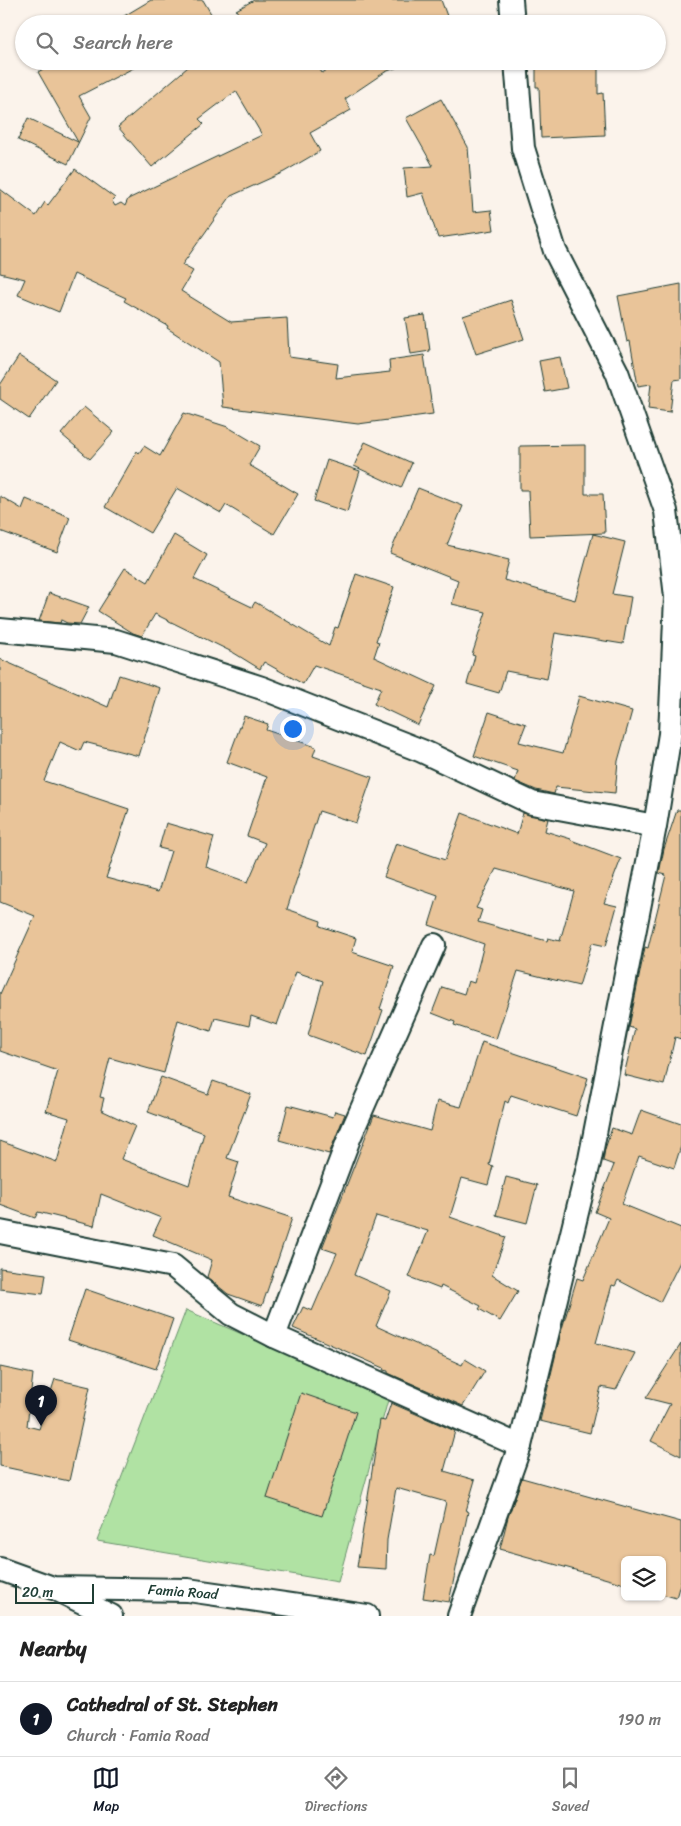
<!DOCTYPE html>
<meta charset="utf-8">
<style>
body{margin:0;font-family:Sriracha,sans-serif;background:#f6f6f6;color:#222}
.controls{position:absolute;right:15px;bottom:15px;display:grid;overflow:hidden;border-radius:8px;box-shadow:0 1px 4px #0004}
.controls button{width:45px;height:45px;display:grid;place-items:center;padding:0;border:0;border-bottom:1px solid #e0e0e0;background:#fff;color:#222;font:25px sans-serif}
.scale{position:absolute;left:15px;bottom:12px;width:79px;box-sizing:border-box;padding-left:5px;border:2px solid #1f3d34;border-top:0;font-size:14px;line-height:18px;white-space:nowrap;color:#1f3d34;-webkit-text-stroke:4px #fff;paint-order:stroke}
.you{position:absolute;left:292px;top:728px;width:18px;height:18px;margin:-12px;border:4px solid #fff;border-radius:50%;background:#1a73e8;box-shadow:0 0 0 8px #1a73e833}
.badge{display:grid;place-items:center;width:32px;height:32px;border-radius:50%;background:#111827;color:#fff;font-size:16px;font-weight:700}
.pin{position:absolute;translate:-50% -41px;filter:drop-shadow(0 1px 2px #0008)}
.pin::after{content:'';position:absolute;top:26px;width:18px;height:15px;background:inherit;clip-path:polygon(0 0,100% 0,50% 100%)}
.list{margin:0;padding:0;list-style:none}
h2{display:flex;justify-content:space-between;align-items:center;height:65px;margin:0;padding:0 20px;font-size:21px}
h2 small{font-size:16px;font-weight:400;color:#767676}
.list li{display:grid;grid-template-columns:32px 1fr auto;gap:15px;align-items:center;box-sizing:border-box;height:75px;padding:0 20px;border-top:1px solid #e0e0e0}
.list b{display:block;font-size:19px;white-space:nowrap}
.list p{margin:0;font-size:16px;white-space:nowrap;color:#767676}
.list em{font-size:16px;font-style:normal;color:#767676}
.icon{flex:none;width:28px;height:28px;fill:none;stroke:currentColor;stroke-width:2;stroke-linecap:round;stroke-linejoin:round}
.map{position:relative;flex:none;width:681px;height:1616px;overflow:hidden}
.search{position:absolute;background:#fff;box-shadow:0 1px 4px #0004;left:15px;right:15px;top:15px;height:55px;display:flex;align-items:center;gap:12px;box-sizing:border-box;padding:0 18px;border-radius:28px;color:#767676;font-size:19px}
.sheet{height:140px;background:#fff}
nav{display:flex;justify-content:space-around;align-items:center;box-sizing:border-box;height:70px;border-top:1px solid #e0e0e0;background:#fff;font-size:14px;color:#767676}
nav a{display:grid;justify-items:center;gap:2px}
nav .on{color:#111827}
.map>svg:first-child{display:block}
.green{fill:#b0e2a3;stroke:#68906c}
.building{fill:#e9c499;stroke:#1f3d34;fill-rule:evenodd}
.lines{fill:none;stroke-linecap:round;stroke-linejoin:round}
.minor-casing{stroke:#1f3d34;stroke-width:26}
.minor{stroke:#fff;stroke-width:22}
.labels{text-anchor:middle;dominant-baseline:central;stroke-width:4.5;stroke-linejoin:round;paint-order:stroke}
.street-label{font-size:14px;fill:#1f3d34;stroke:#fff}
</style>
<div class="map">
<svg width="681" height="1616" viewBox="0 0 681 1616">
<rect width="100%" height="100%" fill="#fbf3eb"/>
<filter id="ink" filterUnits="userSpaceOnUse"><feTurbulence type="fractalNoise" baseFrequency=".02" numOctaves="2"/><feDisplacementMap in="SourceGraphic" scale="10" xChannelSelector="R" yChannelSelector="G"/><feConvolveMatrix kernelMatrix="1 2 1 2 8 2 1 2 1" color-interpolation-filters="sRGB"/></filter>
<g filter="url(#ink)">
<polygon class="green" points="186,1310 372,1390 388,1400 338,1582 97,1541"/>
<g class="building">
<polygon points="151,0 203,0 217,24 115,24 114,22"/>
<polygon points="254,0 441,0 450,24 238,24 243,20 236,10"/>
<polygon points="57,61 147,61 79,96 91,117 68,164 18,140 28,118 78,142 38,72"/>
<polygon points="195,61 315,61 322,73 343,61 414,61 385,72 345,99 351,110 310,133 320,151 284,172 231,196 182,265 193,271 181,291 231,322 287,318 289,357 338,364 336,378 390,372 389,360 424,355 433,414 358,424 223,407 219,362 167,328 168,326 124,301 126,298 74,274 59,312 18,295 25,279 0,273 0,189 36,216 45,202 48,205 75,169 115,198 112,201 115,206 121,203 125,206 128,199 262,135 236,91 199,119 204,124 152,167 118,127"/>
<polygon points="536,61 572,61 571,67 598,67 598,94 603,93 605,135 541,138 539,87 536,87"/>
<polygon points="441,99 468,147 473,212 491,210 494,230 438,238 423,193 407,197 404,168 433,166 406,118"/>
<polygon points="681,284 681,379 674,380 670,412 648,409 651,384 638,386 630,341 627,342 618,296"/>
<polygon points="511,300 524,339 476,354 463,316"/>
<polygon points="425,315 430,351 411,354 405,318"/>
<polygon points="19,356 56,380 29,419 0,399 0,385"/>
<polygon points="560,357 567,388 545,392 539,361"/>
<polygon points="84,407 114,432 90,459 61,434"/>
<polygon points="184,413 228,427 260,446 249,465 298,494 274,534 226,505 221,513 177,488 150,533 105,507 137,451 139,453 144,446 160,456"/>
<polygon points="365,442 412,463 401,488 354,466"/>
<polygon points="585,445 585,494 603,494 605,533 530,536 528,490 520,490 520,446"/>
<polygon points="327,460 360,471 347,512 314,501"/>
<polygon points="418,488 463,506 447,545 509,560 504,580 575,600 593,534 625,542 612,594 631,597 623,644 555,633 547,679 506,671 499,693 467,684 475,656 472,655 486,612 452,604 458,580 390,553"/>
<polygon points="0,496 22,509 26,499 70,517 57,552 0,531"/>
<polygon points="174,535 207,555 194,579 252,607 255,602 329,646 335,627 338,628 356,574 394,587 376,641 379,642 374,657 436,686 418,725 374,704 381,688 314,665 303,684 264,662 260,669 234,653 155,614 142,636 133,633 98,611 125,568 148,582"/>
<polygon points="49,593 89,607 80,624 67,623 61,620 60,623 39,621"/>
<polygon points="0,659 108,707 119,675 160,688 139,756 84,742 80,751 60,742 44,781 129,809 106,878 158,892 171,851 159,848 166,823 214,837 206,867 248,882 265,843 247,836 267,777 227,762 244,716 268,724 266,730 316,747 313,756 372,777 356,823 319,811 287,909 321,921 320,926 356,938 352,952 394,966 380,1009 383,1010 367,1056 308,1035 323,981 296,972 277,1025 251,1016 249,1026 215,1018 211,1031 178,1020 164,1073 110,1058 100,1097 104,1098 101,1110 135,1126 121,1159 189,1185 204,1133 148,1112 161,1077 208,1094 213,1081 251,1094 227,1158 239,1162 228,1197 292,1218 262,1306 228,1294 207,1277 212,1260 153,1235 161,1218 101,1194 94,1226 38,1212 35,1218 0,1205 0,1141 57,1162 69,1118 46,1111 58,1071 0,1051 0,994 35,916 0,902"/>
<polygon points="579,696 632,711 618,761 615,793 556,787 554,794 536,790 515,781 518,771 474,756 489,712 526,724 519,742 563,753"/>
<polygon points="677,810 681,810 681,1039 675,1037 664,1085 624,1075 635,1029 629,1027 645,947 648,948 666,875 659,873 664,849"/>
<path d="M 462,813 L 517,834 L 523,813 L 548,819 L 545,831 L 571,839 L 571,840 L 621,859 L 604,903 L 617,906 L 606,946 L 592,943 L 579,986 L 518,971 L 496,1039 L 454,1025 L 455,1022 L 432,1013 L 442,987 L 464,994 L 468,981 L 474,983 L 484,944 L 429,925 L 438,896 L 384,877 L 396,843 L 445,860 ZM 496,869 L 574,891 L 560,941 L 548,938 L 547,941 L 478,922 L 482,910 L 476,908 Z"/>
<polygon points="482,1042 588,1078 576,1116 511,1095 508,1103 505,1101 489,1165 493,1166 488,1185 462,1178 450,1217 506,1237 492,1275 518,1291 500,1321 479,1309 481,1306 441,1286 440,1289 409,1277 428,1231 376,1216 354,1275 391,1291 376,1326 462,1365 465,1359 485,1371 463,1406 388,1373 388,1371 383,1370 384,1368 293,1328 303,1307 312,1311 337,1253 322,1248 374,1115 430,1131 437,1101 461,1107"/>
<polygon points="288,1105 333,1117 335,1111 345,1114 329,1154 279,1140"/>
<polygon points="641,1110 681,1124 681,1146 674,1168 639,1156 622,1204 681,1228 681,1260 660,1302 618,1280 615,1286 612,1285 596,1343 635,1353 616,1390 601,1387 590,1433 540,1421 561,1332 577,1278 583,1280 609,1218 595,1212 614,1165 603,1161 605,1149 612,1128 632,1135"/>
<polygon points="506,1177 537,1185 527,1223 496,1215"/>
<polygon points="0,1268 46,1274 43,1294 0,1289"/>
<polygon points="85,1289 173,1319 156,1369 68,1340"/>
<polygon points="681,1344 681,1456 651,1441 670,1404 646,1398"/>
<polygon points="0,1367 33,1374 27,1426 39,1429 55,1379 90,1387 69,1481 0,1466"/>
<polygon points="301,1393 356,1412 322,1516 267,1498"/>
<polygon points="391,1403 455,1431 444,1471 475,1480 466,1511 468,1512 449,1602 423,1598 430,1555 434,1556 446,1502 396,1488 387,1540 386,1569 357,1567 380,1420 385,1421"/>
<polygon points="522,1478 681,1522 681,1580 676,1598 662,1594 662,1560 625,1560 625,1584 500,1549 508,1517"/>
</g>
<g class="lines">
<g class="minor-casing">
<g id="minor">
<polyline points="511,0 513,24"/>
<polyline points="0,630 116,641 262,688 422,751 532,803 655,826"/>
<polyline points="0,1232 173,1266 231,1314 274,1336 520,1446"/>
<polyline points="274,1336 350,1136 434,945"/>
<polyline points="0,1569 53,1588 188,1590 367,1616"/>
<polyline points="60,1591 111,1616"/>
<polyline points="459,1616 520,1446 590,1159 655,826 670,734 676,597 666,511 617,372 555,251 523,148 516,61"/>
</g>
</g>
<use href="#minor" class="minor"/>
</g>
</g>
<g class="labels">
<g class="street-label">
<text transform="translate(183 1592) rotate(4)">Famia Road</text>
</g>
</g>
</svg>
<div class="controls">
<button><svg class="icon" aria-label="layers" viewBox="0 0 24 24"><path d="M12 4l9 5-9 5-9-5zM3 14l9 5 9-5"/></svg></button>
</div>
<div class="scale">20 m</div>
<div class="you"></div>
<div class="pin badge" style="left:41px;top:1426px">1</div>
<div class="search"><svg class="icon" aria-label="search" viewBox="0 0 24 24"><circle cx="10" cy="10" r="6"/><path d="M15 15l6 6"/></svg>Search here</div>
</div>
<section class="sheet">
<h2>Nearby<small></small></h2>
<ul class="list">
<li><span class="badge">1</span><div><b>Cathedral of St. Stephen</b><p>Church · Famia Road</p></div><em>190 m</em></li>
</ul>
</section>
<nav>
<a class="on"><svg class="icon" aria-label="map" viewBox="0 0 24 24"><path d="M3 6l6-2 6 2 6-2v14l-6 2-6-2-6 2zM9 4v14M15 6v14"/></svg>Map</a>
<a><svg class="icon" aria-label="directions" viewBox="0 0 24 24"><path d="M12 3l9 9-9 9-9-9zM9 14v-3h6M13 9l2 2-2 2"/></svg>Directions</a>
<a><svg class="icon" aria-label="saved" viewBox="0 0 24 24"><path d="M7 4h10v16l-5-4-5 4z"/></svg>Saved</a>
</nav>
